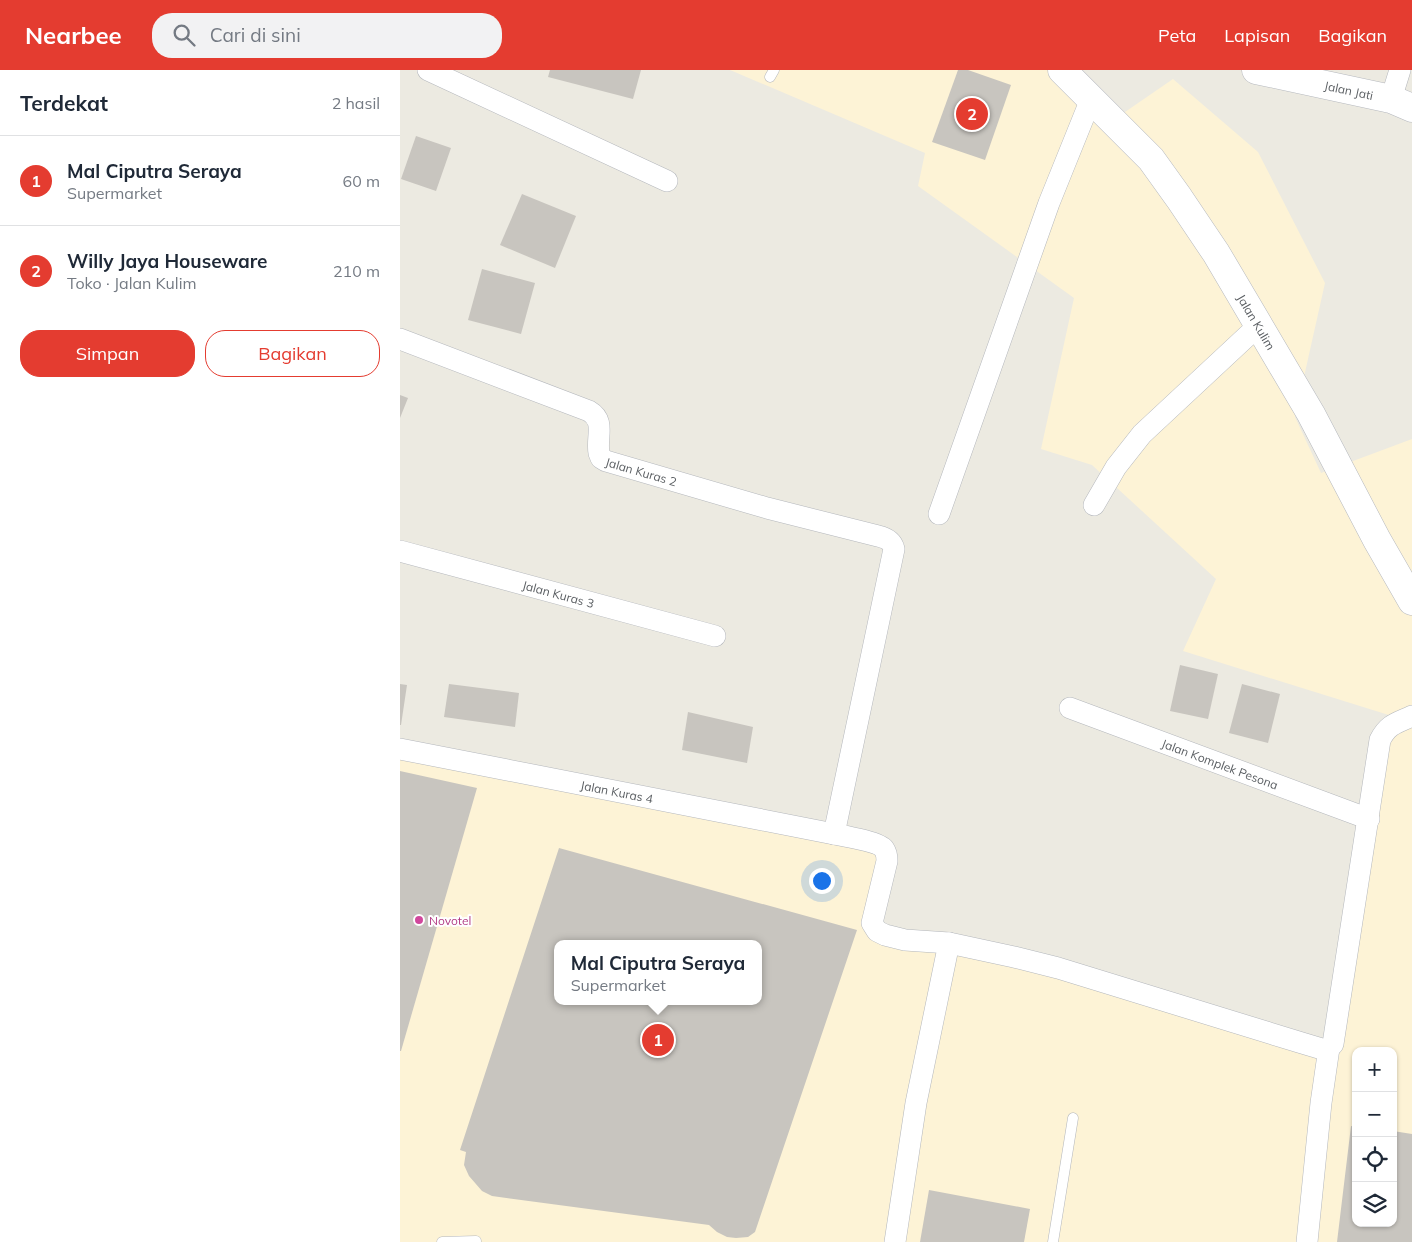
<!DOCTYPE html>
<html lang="id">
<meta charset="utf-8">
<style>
body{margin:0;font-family:Mulish,sans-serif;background:#f2f2f3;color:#1f2937}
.controls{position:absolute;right:15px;bottom:15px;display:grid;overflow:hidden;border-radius:10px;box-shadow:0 1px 4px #0004}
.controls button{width:45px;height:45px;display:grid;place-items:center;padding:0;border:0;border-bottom:1px solid #e0e1e3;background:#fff;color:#1f2937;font:25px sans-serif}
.you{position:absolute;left:421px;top:810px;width:18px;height:18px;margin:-12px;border:4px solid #fff;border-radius:50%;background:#1a73e8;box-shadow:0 0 0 8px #1a73e833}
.badge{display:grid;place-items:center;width:32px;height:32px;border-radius:50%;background:#e43c30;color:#fff;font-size:16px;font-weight:700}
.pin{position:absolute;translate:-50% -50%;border:2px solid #fff;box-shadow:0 1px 5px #0006}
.popup{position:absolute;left:154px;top:870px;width:208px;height:65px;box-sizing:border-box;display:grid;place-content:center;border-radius:10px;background:#fff;filter:drop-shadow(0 1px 4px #0005);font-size:16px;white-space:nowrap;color:#747a83}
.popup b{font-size:19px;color:#1f2937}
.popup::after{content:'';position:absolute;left:50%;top:100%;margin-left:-10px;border:10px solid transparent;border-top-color:#fff}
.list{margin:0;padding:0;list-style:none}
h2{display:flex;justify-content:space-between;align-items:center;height:65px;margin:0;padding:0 20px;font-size:21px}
h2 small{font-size:16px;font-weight:400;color:#747a83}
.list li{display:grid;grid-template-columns:32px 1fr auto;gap:15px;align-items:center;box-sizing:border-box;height:90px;padding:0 20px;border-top:1px solid #e0e1e3}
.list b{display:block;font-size:19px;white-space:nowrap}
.list p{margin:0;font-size:16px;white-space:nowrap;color:#747a83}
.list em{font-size:16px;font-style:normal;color:#747a83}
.actions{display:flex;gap:10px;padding:15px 20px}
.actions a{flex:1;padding:11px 0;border:1px solid #e43c30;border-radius:20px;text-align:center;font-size:18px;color:#e43c30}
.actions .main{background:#e43c30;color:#fff}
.icon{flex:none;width:28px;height:28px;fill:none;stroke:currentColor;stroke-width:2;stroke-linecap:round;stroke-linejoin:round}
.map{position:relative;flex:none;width:1012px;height:1172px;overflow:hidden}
header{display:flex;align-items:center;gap:30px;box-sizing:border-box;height:70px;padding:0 25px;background:#e43c30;color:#fff}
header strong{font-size:24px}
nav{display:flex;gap:28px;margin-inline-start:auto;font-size:18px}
.search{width:350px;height:45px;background:#f2f2f3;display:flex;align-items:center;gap:12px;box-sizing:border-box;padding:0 18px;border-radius:20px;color:#747a83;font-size:19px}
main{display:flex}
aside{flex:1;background:#fff}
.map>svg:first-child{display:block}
.commercial{fill:#fdf3d6;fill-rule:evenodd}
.building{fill:#c8c5bf;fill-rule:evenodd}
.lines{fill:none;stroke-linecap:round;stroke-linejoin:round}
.lane-casing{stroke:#b4b7bc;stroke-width:11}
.street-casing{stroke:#b4b7bc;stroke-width:22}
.secondary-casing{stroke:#b5b8be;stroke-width:29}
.lane{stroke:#fff;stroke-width:10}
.street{stroke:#fff;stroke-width:21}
.secondary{stroke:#fff;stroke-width:28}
.hotel-dot{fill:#d1479c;stroke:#fff;stroke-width:2}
.labels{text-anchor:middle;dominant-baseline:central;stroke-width:4;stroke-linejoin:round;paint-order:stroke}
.street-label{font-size:12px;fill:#5a5e62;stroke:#fff}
.hotel-label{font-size:12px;fill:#b23c85;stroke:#fff;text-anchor:start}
</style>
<header>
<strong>Nearbee</strong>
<div class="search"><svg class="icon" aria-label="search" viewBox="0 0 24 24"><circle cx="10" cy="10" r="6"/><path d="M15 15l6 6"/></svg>Cari di sini</div>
<nav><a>Peta</a><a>Lapisan</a><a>Bagikan</a></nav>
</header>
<main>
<aside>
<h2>Terdekat<small>2 hasil</small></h2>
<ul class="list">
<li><span class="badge">1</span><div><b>Mal Ciputra Seraya</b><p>Supermarket</p></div><em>60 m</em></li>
<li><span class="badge">2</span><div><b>Willy Jaya Houseware</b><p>Toko · Jalan Kulim</p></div><em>210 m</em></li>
</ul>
<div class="actions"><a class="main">Simpan</a><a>Bagikan</a></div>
</aside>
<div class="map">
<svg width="1012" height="1172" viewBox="0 0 1012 1172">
<rect width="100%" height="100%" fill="#eceae1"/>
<path class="commercial" d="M 330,0 L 661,0 L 709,53 L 773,9 L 858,82 L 925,213 L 895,347 L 921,403 L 1012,369 L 1012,1172 L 0,1172 L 0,686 L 135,716 L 492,786 L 474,860 L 934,978 L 992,646 L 783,581 L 816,509 L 692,395 L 641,379 L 674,228 L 518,116 L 525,83 ZM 158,874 L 358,874 L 358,931 L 158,931 ZM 956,981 L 993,981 L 993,1153 L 956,1153 Z"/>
<g class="building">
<polygon points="150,0 241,0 233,29 148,7"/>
<polygon points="558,0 568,0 611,15 585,90 532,72"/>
<polygon points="16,66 51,78 36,121 1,109"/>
<polygon points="122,124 176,146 155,198 100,175"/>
<polygon points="82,199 135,213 121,264 68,250"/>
<polygon points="0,325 8,328 0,348"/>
<polygon points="780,595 818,604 808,649 770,641"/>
<polygon points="0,614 7,615 1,655 0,655"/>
<polygon points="49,614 119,623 115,657 44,647"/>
<polygon points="842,614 880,624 868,673 829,663"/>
<polygon points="288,642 353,657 347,693 282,680"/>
<polygon points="0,701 77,718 1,981 0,981"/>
<path d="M 159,778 L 457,860 L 355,1162 L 348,1167 L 336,1168 L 327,1167 L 317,1162 L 309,1155 L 92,1126 L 82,1121 L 69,1106 L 64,1095 L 66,1082 L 60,1080 ZM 158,874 L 358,874 L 358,931 L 158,931 Z"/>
<polygon points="951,1056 956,1057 956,1153 993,1153 993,1061 1012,1064 1012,1172 937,1172"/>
<polygon points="529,1120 630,1139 624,1172 520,1172"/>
</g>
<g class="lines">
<g class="lane-casing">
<g id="lane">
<polyline points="370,7 374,0"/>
<polyline points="42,1172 76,1171"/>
<polyline points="653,1172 673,1048"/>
</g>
</g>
<g class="street-casing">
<g id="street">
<polyline points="28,0 267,111"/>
<polyline points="991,29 1000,0"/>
<path id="s1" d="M 0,269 L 189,341 C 206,351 196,367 199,383 L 201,388 L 206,391 L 367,438 L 478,466 C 487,468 492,471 494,479 L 434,764 C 444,766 479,772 484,779 C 487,783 487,787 487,791 L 472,853 L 477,861 L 485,865 L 505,870 L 549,873 L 614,887 L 658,898 L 902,973 L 922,979 L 929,978 L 933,974 L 980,670 C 988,654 997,653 1012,646"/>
<polyline points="694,435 716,397 742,364 859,255"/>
<polyline points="539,444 649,133 691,29"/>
<path id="s2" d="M 0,481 L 315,566"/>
<path id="s3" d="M 670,638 L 969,749"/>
<path id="s4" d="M 0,679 L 434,764"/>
<polyline points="495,1172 516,1033 549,873"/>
<polyline points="907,1172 921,1033 929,978"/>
</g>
</g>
<g class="secondary-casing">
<g id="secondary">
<path id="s5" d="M 662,0 L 751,89 L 779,128 L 816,183 L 911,344 L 977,470 L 1012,531"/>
<path id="s6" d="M 856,0 L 991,29 L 1012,38"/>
</g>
</g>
<use href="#lane" class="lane"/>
<use href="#street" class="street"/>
<use href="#secondary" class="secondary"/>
</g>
<circle class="hotel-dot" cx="19" cy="850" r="5"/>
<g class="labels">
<g class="street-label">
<text stroke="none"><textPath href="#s6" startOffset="95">Jalan Jati</textPath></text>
<text stroke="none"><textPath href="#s5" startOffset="320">Jalan Kulim</textPath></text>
<text stroke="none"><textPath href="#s1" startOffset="296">Jalan Kuras 2</textPath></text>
<text stroke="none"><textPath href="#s2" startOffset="164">Jalan Kuras 3</textPath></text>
<text stroke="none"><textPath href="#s3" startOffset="160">Jalan Komplek Pesona</textPath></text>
<text stroke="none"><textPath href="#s4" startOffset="221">Jalan Kuras 4</textPath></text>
</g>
<g class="hotel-label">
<text x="29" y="850">Novotel</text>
</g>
</g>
</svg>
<div class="controls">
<button>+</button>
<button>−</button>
<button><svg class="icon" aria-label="locate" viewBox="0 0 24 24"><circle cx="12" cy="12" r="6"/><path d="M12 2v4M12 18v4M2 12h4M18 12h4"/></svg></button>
<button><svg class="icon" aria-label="layers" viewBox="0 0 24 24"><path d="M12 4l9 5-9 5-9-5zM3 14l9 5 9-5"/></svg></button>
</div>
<div class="you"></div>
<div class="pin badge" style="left:258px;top:970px">1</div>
<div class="popup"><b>Mal Ciputra Seraya</b>Supermarket</div>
<div class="pin badge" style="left:572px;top:44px">2</div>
</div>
</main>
